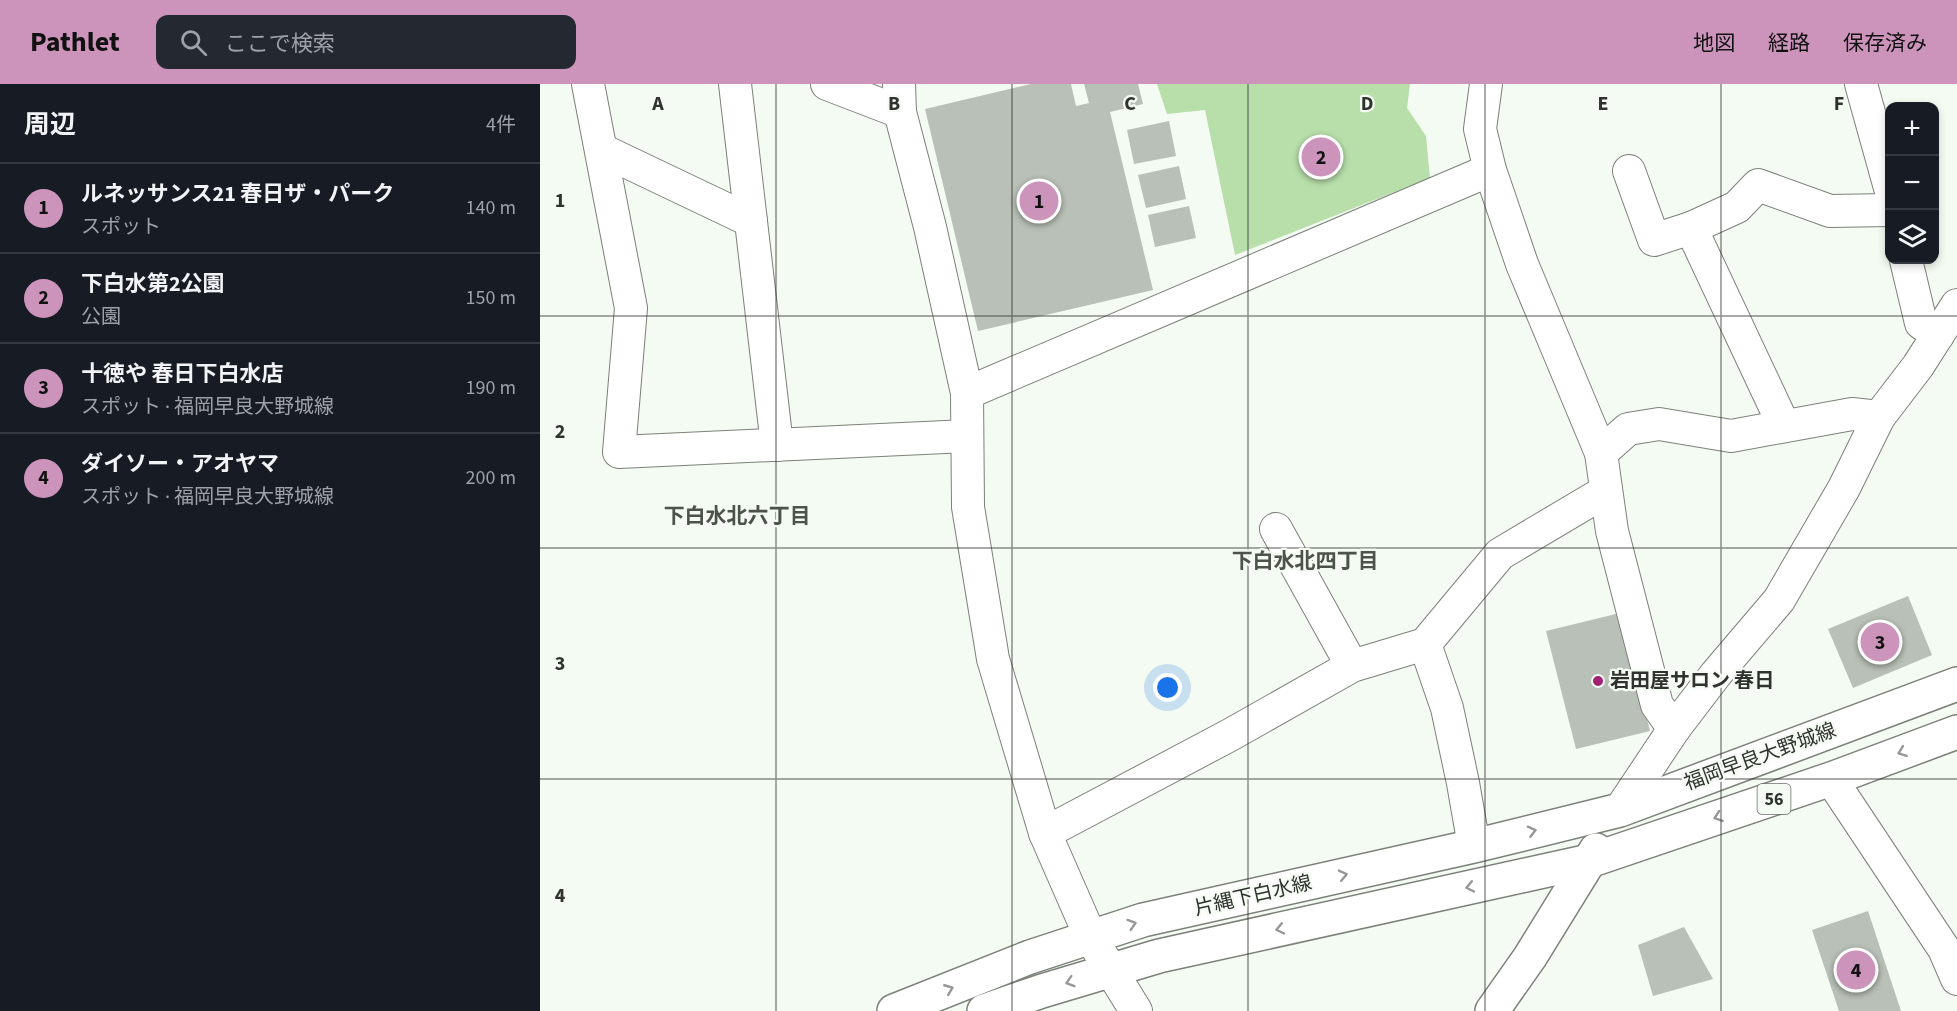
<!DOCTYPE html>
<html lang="ja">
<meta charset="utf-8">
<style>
body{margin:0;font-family:"Source Sans 3","Noto Sans JP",sans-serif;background:#242831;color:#f1f3f6}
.controls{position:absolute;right:18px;top:18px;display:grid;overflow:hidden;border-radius:12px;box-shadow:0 3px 9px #0003}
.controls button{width:54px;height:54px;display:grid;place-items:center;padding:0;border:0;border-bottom:2px solid #363941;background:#171b24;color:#f1f3f6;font:30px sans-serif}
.you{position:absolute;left:628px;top:604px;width:21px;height:21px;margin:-15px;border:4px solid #fff;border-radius:50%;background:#1a73e8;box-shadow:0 0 0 9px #1a73e833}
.badge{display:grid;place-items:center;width:39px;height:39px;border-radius:50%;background:#cd94bb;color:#111;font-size:20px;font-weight:700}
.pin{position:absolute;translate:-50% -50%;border:3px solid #fff;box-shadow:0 2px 6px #0006}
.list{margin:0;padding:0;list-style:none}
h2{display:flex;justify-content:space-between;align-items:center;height:78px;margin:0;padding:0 24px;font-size:26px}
h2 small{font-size:20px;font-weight:400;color:#9ea1a6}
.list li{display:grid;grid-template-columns:39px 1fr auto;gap:18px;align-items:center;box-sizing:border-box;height:90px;padding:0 24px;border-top:2px solid #363941}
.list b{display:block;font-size:22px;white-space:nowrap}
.list p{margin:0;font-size:20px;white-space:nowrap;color:#9ea1a6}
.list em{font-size:20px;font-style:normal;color:#9ea1a6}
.icon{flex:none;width:33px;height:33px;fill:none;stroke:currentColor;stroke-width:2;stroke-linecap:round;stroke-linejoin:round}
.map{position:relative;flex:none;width:1417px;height:927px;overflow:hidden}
header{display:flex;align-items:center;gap:36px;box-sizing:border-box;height:84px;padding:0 30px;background:#cd94bb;color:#111}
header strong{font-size:28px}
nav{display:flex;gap:33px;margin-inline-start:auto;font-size:21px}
.search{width:420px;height:54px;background:#242831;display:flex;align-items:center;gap:15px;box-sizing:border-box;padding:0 21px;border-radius:12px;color:#9ea1a6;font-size:22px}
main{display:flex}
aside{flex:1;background:#171b24}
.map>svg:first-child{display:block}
.green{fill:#b8dfaa}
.building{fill:#b9c0b7}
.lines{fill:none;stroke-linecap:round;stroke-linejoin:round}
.minor-casing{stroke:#7b8178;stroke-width:34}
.major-casing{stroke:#7b8178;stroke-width:36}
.minor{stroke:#fff;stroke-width:32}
.major{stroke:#fff;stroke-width:33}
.oneway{stroke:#979896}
.grid{fill:none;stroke:#2f322e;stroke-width:1.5;stroke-opacity:0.55}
.poi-dot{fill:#a22173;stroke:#f4fbf2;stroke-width:2}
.labels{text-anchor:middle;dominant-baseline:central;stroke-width:4.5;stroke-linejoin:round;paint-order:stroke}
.shield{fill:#f4fbf2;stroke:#6a6e69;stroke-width:1.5}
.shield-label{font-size:18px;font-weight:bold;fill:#2f322e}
.poi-label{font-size:20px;font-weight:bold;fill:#2f322e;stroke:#f4fbf2;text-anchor:start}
.street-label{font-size:20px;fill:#2f322e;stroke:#f4fbf2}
.neighbourhood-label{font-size:21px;font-weight:bold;fill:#4d534b;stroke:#f4fbf2}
.grid-label{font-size:20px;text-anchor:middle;font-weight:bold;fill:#2f322e;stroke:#f4fbf2;stroke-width:4.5;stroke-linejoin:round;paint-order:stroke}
</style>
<header>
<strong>Pathlet</strong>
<div class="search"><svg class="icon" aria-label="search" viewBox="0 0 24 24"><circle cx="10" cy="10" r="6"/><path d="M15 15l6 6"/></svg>ここで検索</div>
<nav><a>地図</a><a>経路</a><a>保存済み</a></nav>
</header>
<main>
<aside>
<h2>周辺<small>4件</small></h2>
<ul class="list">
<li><span class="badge">1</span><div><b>ルネッサンス21 春日ザ・パーク</b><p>スポット</p></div><em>140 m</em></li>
<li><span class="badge">2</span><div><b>下白水第2公園</b><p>公園</p></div><em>150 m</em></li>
<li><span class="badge">3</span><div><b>十徳や 春日下白水店</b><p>スポット · 福岡早良大野城線</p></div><em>190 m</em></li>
<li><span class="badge">4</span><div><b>ダイソー・アオヤマ</b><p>スポット · 福岡早良大野城線</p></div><em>200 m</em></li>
</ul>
</aside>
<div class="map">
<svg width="1417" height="927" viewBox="0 0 1417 927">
<rect width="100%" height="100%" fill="#f4fbf2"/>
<polygon class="green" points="617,0 870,0 867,24 886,52 890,94 695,171 665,26 627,30"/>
<g class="building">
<polygon points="491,0 531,0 536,22 549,19 544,0 598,0 603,20 570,28 613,206 438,247 385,25"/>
<polygon points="629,37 636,72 594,80 587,46"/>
<polygon points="639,82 646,115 606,124 598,91"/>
<polygon points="649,122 656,154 615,163 608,131"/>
<polygon points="1368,512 1392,571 1313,604 1288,545"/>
<polygon points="1080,529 1110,647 1036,665 1006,547"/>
<polygon points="1328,827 1361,927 1299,927 1272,846"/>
<polygon points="1144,843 1173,895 1113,912 1098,861"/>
</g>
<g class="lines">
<g class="minor-casing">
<g id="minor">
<polyline points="48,0 91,224 79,368 427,352"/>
<polyline points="195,0 237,361"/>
<polyline points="287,0 360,28"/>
<polyline points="359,0 360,28 390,143 427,309 428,423 453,575 505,749 551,854 596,927"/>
<polyline points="946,0 940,45 950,86 982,180 1061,369 1072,447 1117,621 1134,645"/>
<polyline points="1321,0 1350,104"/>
<polyline points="62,66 211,137"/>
<polyline points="1089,87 1114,156 1151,144 1197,123 1218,101 1290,127 1350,126"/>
<polyline points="1151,144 1244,342"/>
<polyline points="1366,176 1381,239 1398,251"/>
<polyline points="427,309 950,86"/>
<polyline points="1061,369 1088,345 1119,340 1191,352 1312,330 1339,333"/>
<polyline points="736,445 812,582"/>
<polyline points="885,560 907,624 923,699 934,762"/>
<polyline points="1291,695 1404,865 1417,895"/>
<polyline points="1080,726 1134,645 1176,590 1239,516 1304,404 1339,333 1378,282 1417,221"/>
<polyline points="505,749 690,651 812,582 885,560 960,470 1066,407"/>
</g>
</g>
<g class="major-casing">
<g id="major">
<polyline points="354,927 490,873 603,836 934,762 1080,726 1417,600"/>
<polyline points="444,927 502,907 619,872 1049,777 1291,695 1417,648"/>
<polyline points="952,927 990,873 1056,766"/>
</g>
</g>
<use href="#minor" class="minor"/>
<use href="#major" class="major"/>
</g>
<defs><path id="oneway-chevron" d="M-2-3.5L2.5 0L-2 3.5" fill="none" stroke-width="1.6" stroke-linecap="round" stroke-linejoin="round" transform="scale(1.5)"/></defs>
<g class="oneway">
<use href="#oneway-chevron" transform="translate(1362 668) rotate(159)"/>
<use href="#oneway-chevron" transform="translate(1178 733) rotate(161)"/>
<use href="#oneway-chevron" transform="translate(992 747) rotate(-14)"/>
<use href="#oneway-chevron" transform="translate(803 791) rotate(-13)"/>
<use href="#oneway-chevron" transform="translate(930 803) rotate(168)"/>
<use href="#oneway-chevron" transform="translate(592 840) rotate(-18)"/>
<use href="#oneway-chevron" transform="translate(740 845) rotate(168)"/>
<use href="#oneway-chevron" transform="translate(530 898) rotate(163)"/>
<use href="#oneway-chevron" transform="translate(409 905) rotate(-22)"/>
</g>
<path class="grid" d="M 236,0 L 236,927M 472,0 L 472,927M 708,0 L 708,927M 945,0 L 945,927M 1181,0 L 1181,927M 0,232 L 1417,232M 0,464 L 1417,464M 0,695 L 1417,695"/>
<circle class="poi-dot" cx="1058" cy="597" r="6"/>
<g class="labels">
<rect class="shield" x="1217.5" y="700" width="33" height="30" rx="4.5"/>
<g class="shield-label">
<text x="1234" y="715">56</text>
</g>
<g class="poi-label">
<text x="1070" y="597">岩田屋サロン 春日</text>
</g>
<g class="street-label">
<text transform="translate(1220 673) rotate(-20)">福岡早良大野城線</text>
<text transform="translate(713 812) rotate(-13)">片縄下白水線</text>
</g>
<g class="neighbourhood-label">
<text x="197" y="432">下白水北六丁目</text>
<text x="765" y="477">下白水北四丁目</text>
</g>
</g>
<g class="grid-label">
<text x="118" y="26">A</text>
<text x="354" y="26">B</text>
<text x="590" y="26">C</text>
<text x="827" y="26">D</text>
<text x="1063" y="26">E</text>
<text x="1299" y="26">F</text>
<text x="20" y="123">1</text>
<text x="20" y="354">2</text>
<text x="20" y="586">3</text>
<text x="20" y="818">4</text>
</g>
</svg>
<div class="controls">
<button>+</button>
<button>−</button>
<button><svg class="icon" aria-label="layers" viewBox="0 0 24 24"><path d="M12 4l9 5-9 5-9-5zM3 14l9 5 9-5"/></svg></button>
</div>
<div class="you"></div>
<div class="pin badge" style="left:499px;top:117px">1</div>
<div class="pin badge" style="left:781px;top:73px">2</div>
<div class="pin badge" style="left:1340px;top:558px">3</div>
<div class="pin badge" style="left:1316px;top:886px">4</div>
</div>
</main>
